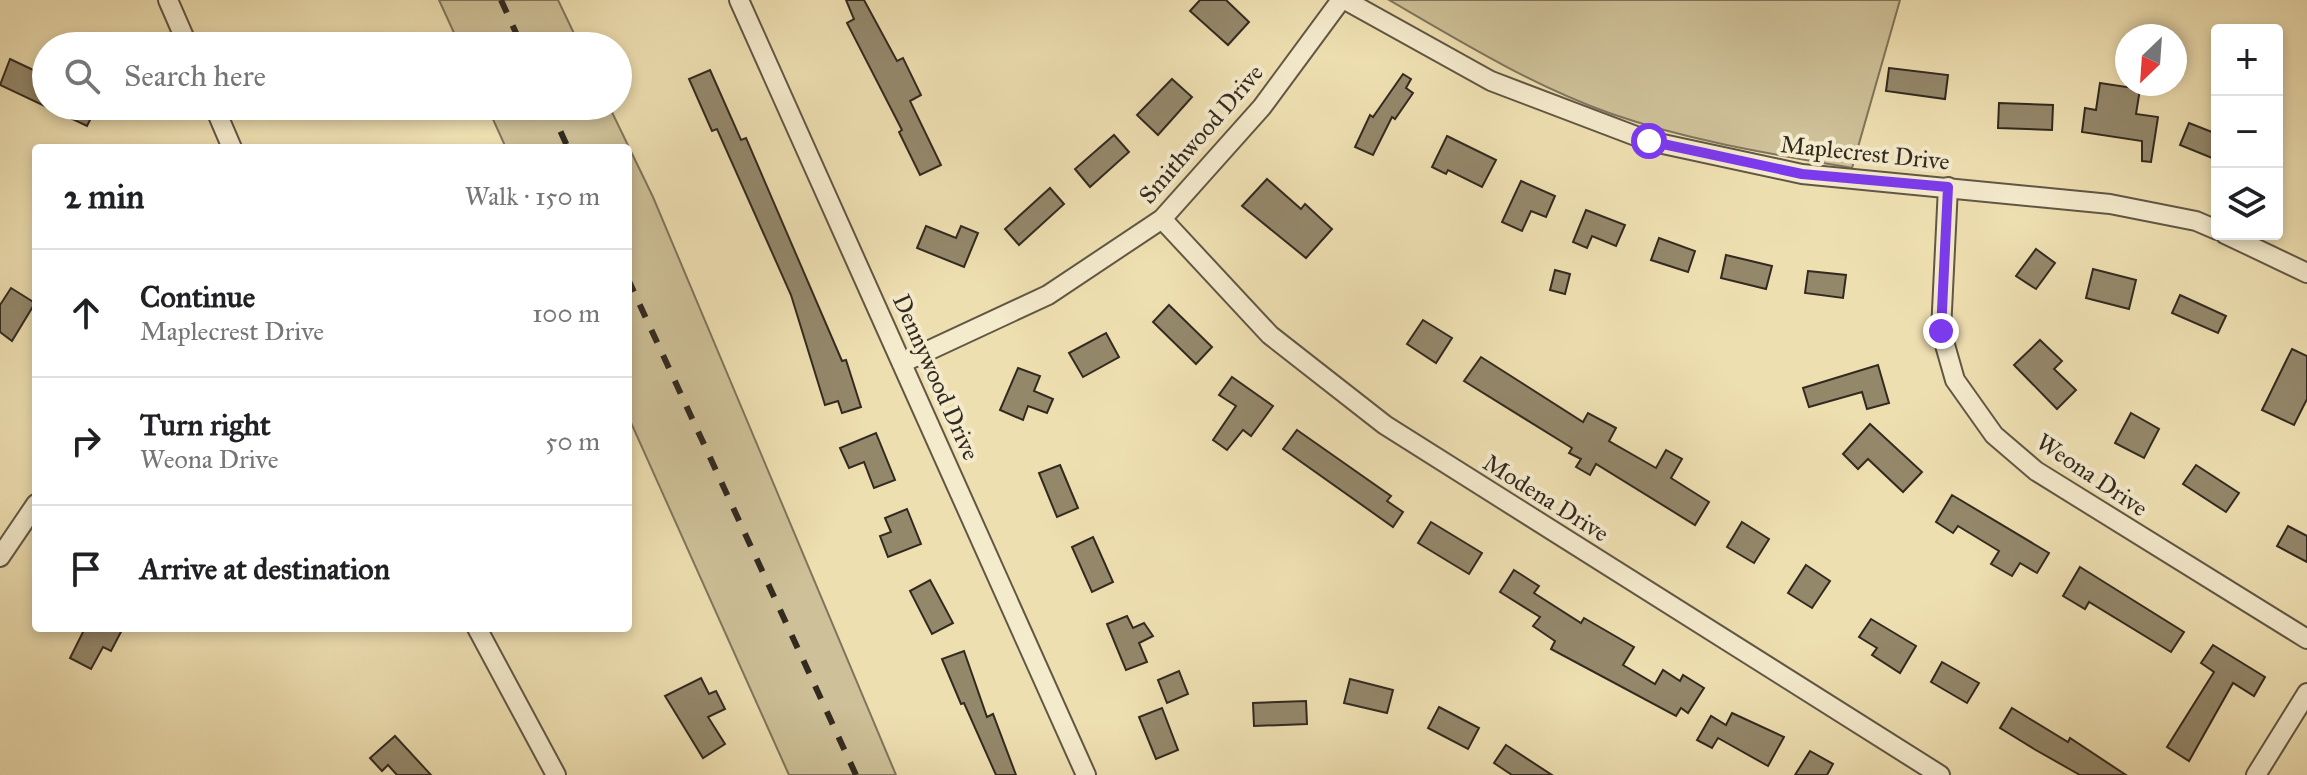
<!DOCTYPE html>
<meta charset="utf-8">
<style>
body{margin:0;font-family:"IM FELL Great Primer",serif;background:#f6f6f6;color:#202124}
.controls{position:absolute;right:24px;top:24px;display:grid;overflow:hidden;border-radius:8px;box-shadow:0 4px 12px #0003}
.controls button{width:72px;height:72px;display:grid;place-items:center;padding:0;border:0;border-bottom:2px solid #e0e0e0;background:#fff;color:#202124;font:40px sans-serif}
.compass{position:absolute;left:2115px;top:24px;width:72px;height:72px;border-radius:50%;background:#fff;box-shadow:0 4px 12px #0003;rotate:205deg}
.stop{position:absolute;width:24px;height:24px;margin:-18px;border:6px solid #7c3aed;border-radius:50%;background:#fff}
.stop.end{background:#7c3aed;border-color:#fff;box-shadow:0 2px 8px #0008}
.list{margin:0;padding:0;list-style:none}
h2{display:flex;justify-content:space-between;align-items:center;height:104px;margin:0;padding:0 32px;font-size:34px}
h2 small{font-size:26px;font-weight:400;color:#757577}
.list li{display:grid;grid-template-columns:52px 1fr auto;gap:24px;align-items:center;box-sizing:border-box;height:128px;padding:0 32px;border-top:2px solid #e0e0e0}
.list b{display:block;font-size:30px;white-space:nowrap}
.list p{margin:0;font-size:26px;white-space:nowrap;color:#757577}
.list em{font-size:26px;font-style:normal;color:#757577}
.icon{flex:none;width:44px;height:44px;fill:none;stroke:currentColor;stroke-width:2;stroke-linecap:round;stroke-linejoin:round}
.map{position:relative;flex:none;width:2307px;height:775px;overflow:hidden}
.search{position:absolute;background:#fff;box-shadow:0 4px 12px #0003;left:32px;top:32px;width:600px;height:88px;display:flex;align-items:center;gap:20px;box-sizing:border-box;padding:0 28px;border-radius:44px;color:#757577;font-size:30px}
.panel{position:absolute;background:#fff;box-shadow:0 4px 12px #0003;left:32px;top:144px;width:600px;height:488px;border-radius:8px}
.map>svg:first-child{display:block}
.green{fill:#cec098;stroke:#80755c;stroke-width:2}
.building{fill:#94886b;stroke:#322a20;stroke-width:2}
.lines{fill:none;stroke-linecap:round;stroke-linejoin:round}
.street-casing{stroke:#615744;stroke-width:22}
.street{stroke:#f4eacc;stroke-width:18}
.rail{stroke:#322a20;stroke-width:6;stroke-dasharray:14 14;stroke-linecap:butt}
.route{stroke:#7c3aed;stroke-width:10}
.labels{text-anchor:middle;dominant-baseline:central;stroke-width:8;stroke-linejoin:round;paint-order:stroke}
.street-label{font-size:24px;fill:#322a20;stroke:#f4eacc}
</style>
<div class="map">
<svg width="2307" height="775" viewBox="0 0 2307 775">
<rect width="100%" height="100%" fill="#eedfb1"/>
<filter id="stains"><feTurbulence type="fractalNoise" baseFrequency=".0025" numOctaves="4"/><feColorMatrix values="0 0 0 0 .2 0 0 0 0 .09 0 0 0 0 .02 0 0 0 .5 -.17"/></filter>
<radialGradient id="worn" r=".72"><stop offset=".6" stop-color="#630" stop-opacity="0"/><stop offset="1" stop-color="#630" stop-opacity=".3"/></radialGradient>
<g class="green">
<polygon points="439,0 558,0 580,46 460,46"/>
<path d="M 1389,0 L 1900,0 L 1852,168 C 1771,154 1690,141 1612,114 C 1533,86 1461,42 1389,0 Z"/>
<polygon points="487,106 609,106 653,197 896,775 789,775 628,416 628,148 506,148"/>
</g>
<g class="building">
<polygon points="846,0 864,0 897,61 903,58 921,95 910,101 941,165 920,175 899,132 902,130 847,23 854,19"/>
<polygon points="1200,0 1226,0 1249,22 1228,45 1190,11"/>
<polygon points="10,59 46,76 46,106 97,106 87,126 0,85"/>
<polygon points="1889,68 1948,75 1945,99 1886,91"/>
<polygon points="710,70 741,140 746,138 842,361 846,360 861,407 842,413 838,401 825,405 791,295 717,129 712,131 689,79"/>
<polygon points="1403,74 1411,79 1406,88 1413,93 1395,119 1392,117 1373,155 1355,147 1370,115 1373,117"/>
<polygon points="1172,79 1192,97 1158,135 1137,115"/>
<polygon points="2100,83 2140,89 2136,114 2158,117 2151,162 2142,161 2142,141 2082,132 2085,108 2096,110"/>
<polygon points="1999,103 2053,105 2052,130 1998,128"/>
<polygon points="2189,123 2217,134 2217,160 2180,145"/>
<polygon points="1114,135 1129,152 1090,187 1075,169"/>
<polygon points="1447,136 1496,160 1482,187 1448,170 1446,174 1432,167"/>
<polygon points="1267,179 1301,209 1305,204 1332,229 1306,258 1242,206"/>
<polygon points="1521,181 1555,196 1546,217 1531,211 1522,231 1502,222"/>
<polygon points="1050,188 1064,204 1019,245 1005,229"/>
<polygon points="1586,210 1625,225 1616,246 1592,236 1587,248 1573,242"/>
<polygon points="926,226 956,238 961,226 978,233 964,267 917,248"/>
<polygon points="1659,238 1695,251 1688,272 1651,260"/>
<polygon points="2036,249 2055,263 2036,289 2016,276"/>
<polygon points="1726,255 1772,266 1766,289 1721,278"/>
<polygon points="2093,269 2136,280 2129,309 2086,298"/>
<polygon points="1555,270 1570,274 1565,294 1550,290"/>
<polygon points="1808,271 1846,275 1843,298 1805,293"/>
<polygon points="11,288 35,303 12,341 0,332 0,305"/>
<polygon points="2180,295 2226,316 2218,333 2172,313"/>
<polygon points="1169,305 1212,347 1196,364 1153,322"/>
<polygon points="1423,320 1452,338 1436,363 1407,344"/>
<polygon points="1106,333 1119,357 1083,377 1069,353"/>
<polygon points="2040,340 2062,361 2054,369 2076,390 2057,409 2014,365"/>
<polygon points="2292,349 2307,356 2307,399 2294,425 2262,410"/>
<polygon points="1481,357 1583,422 1588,413 1616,428 1609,441 1656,468 1666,450 1682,459 1671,478 1709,502 1695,525 1596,464 1590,475 1576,467 1581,459 1569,453 1572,448 1464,381"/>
<polygon points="1878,365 1889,403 1867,409 1862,392 1809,407 1803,388"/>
<polygon points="1018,368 1040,376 1034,391 1053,399 1047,413 1028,406 1023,420 1000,410"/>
<polygon points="1232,377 1273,406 1251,436 1243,430 1227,450 1213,440 1236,406 1219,395"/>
<polygon points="2131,413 2159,429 2144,458 2115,443"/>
<polygon points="1870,424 1922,472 1903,492 1868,459 1858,469 1843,454"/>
<polygon points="1297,430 1391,496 1387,501 1403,512 1393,527 1283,449"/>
<polygon points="876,433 895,480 874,488 864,462 849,468 840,448"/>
<polygon points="1060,465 1078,508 1057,517 1039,473"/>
<polygon points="2196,465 2239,493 2226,512 2183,484"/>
<polygon points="1952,495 2049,553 2037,573 2020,563 2012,576 1991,564 1999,551 1958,526 1953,533 1936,522"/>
<polygon points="907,509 921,544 888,557 880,536 891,532 885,518"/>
<polygon points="1431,522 1482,553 1469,574 1418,543"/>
<polygon points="1742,522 1769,539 1754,563 1727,547"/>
<polygon points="2288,526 2307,536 2307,562 2277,546"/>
<polygon points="1093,537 1113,582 1092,592 1072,547"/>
<polygon points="1806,565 1830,581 1812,608 1788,593"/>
<polygon points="2080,567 2184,632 2171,652 2089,602 2085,609 2063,596"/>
<polygon points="1514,570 1539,586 1534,593 1581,623 1584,618 1634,647 1623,665 1655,684 1663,670 1680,681 1683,675 1704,688 1688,713 1681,708 1676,716 1551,649 1555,641 1533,626 1540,617 1500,592"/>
<polygon points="930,580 953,623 932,634 910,591"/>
<polygon points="1127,616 1133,628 1144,623 1153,636 1139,643 1147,662 1126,670 1107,624"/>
<polygon points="1871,619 1916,646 1900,673 1872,655 1877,648 1859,637"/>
<polygon points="85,628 123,628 111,651 103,647 91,669 70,658"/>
<polygon points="2213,645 2265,677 2254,696 2233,683 2189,761 2167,747 2214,672 2201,663"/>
<polygon points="964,651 987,717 993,714 1016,775 996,775 964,703 961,704 942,659"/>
<polygon points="1942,662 1979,683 1967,703 1931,682"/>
<polygon points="1179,671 1188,694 1167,703 1158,680"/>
<polygon points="701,678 709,694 716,691 725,709 708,717 725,744 703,758 665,696"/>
<polygon points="1350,679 1393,690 1387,713 1344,703"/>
<polygon points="1306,701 1307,724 1254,726 1253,703"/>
<polygon points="1439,707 1479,728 1468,749 1428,728"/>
<polygon points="1162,708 1178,750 1156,759 1139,717"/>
<polygon points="2012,708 2068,742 2070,738 2126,775 2080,775 2034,749 2000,728"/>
<polygon points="1732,713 1784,737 1768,766 1718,738 1712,748 1697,740 1711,716 1726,725"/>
<polygon points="395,736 431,775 397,775 388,765 382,771 370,758"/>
<polygon points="1506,745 1552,775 1512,775 1494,763"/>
<polygon points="1810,751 1833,764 1827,775 1795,775"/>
</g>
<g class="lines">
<g class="street-casing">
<g id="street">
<polyline points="168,0 188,46"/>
<polyline points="739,0 1086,775"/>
<polyline points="1345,0 1491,81 1649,141 1802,174 2110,204 2196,221 2217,230"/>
<polyline points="214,106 232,148"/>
<polyline points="1948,187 1941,331 1955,380 1994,435 2036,471 2307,639"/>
<polyline points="1162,219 1270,335 1385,425 1940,775"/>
<polyline points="2225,234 2307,273"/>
<polyline points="904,362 1048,295 1162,219 1262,107 1341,0"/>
<polyline points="0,557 36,504"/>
<polyline points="477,628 556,775"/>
<polyline points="2256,775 2307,693"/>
</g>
</g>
<use href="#street" class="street"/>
<g class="rail">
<polyline points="501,0 522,46"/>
<polyline points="549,106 568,148"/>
<polyline points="628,279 856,775"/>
</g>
</g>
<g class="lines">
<polyline class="route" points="1649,141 1802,174 1948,187 1941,331"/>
</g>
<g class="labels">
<g class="street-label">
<text transform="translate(1201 134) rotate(-49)">Smithwood Drive</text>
<text transform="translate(1865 153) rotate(6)">Maplecrest Drive</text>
<text transform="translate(936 377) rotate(66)">Dennywood Drive</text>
<text transform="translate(2092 475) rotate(34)">Weona Drive</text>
<text transform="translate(1546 498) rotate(32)">Modena Drive</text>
</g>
</g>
<rect width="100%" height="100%" filter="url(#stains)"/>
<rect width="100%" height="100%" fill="url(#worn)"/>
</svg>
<div class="controls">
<button>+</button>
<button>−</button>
<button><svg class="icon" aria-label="layers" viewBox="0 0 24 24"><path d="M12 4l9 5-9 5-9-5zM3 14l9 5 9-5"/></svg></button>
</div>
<svg class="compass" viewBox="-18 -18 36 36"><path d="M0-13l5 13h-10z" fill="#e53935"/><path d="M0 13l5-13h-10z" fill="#757577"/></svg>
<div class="stop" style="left:1649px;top:141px"></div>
<div class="stop end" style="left:1941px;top:331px"></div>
<div class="search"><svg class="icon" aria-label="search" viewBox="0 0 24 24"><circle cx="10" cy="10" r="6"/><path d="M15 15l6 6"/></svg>Search here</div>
<section class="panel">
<h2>2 min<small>Walk · 150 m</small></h2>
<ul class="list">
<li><svg class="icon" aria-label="ahead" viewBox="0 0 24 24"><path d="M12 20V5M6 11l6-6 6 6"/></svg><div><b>Continue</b><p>Maplecrest Drive</p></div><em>100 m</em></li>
<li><svg class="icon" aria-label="right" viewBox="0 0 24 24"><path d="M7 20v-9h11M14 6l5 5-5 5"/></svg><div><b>Turn right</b><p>Weona Drive</p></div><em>50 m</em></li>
<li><svg class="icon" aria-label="arrive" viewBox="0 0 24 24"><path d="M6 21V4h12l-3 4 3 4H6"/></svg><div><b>Arrive at destination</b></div></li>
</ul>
</section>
</div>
